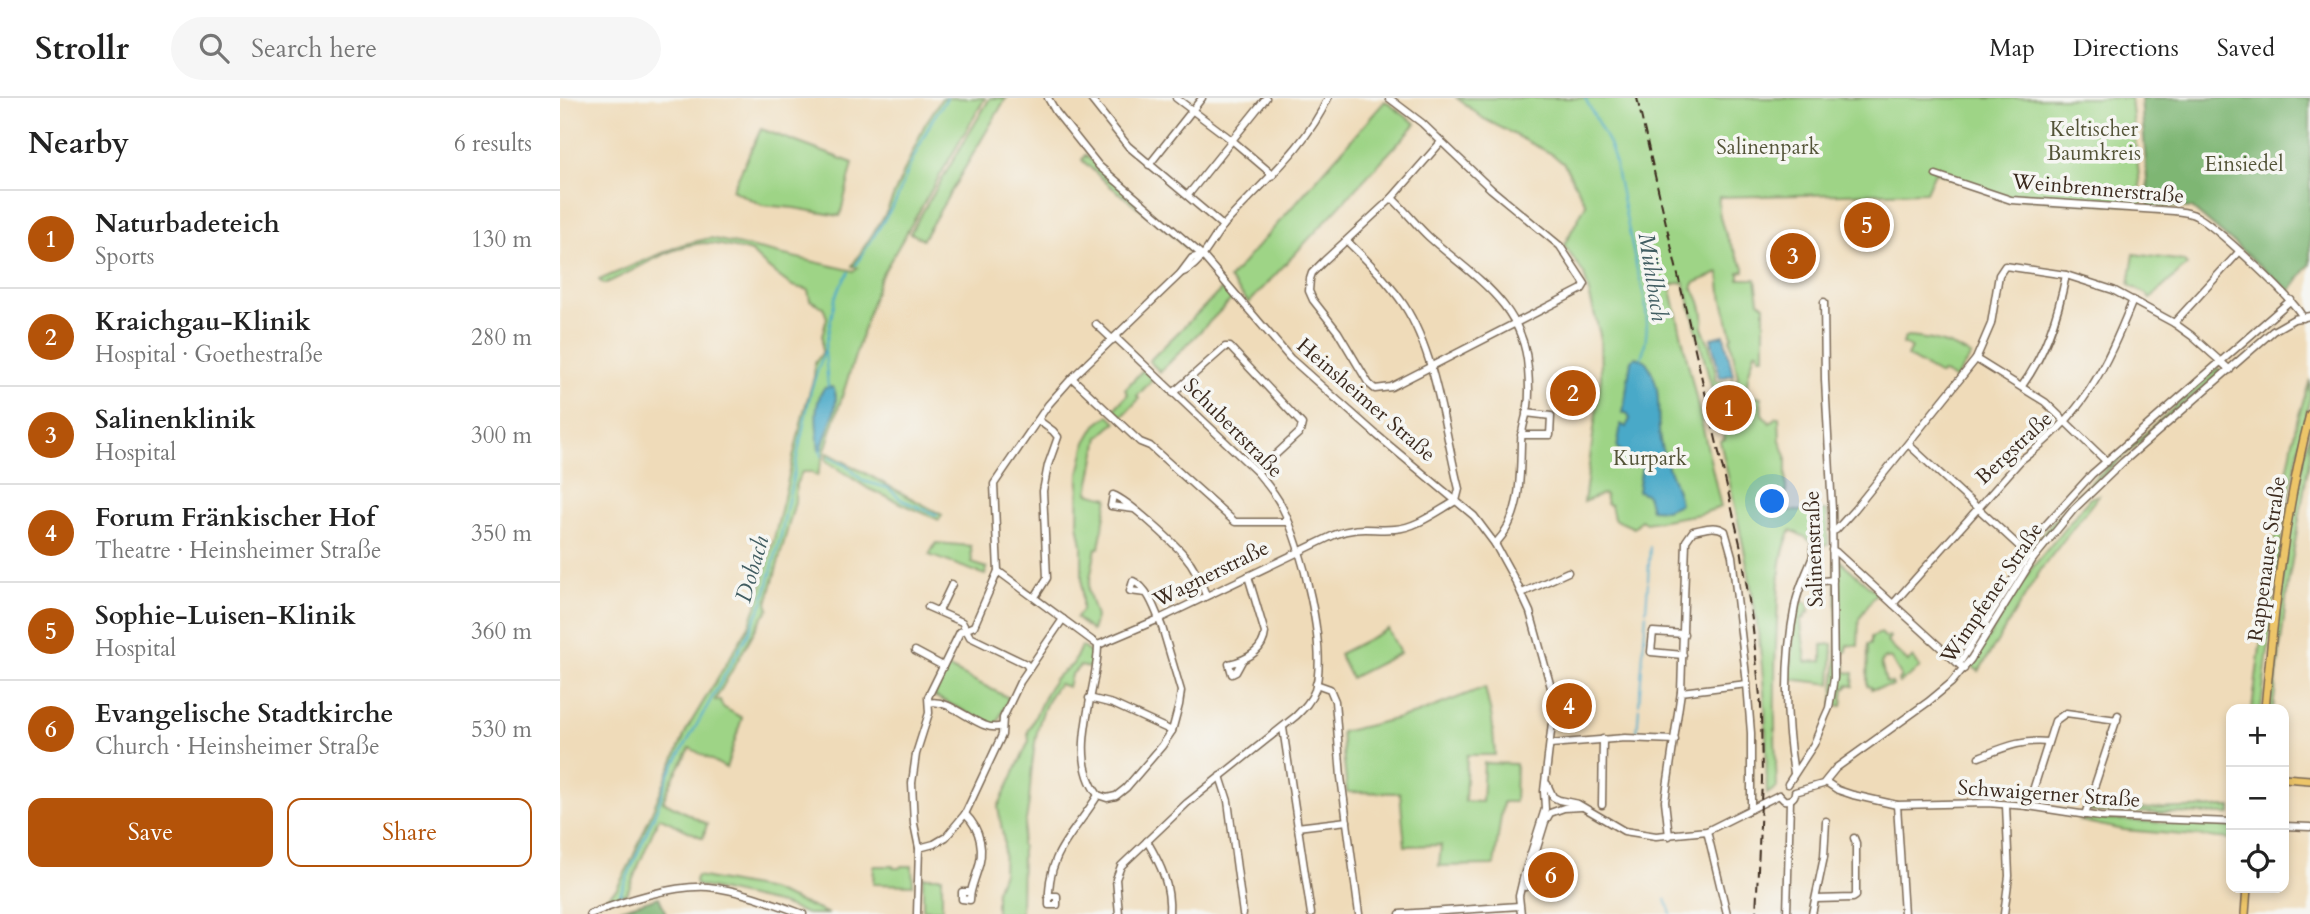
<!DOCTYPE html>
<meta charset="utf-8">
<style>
body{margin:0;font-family:Cardo,serif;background:#f6f6f6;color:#222}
.controls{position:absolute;right:21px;bottom:21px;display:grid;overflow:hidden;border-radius:14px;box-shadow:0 4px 10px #0003}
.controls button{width:63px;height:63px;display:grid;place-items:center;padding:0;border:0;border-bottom:2px solid #e0e0e0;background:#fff;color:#222;font:35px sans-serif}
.you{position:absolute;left:1213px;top:404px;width:24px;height:24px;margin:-18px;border:5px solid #fff;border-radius:50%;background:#1a73e8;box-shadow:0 0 0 10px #1a73e833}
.badge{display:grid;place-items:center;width:46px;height:46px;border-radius:50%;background:#b45309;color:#fff;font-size:23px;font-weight:700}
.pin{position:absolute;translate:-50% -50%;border:4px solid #fff;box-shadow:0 2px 7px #0006}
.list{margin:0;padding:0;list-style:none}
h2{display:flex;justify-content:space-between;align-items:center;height:91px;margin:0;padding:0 28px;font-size:30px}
h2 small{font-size:23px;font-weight:400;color:#767676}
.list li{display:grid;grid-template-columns:46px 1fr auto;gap:21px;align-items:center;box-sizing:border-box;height:98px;padding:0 28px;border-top:2px solid #e0e0e0}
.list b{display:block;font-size:26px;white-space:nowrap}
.list p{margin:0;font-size:23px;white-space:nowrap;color:#767676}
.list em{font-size:23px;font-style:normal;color:#767676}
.actions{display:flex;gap:14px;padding:21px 28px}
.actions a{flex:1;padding:16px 0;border:2px solid #b45309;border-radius:14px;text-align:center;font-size:24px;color:#b45309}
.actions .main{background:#b45309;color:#fff}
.icon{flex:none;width:38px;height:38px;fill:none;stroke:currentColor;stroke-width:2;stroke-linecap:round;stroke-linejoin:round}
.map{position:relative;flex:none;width:1750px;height:816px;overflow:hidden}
header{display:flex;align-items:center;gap:42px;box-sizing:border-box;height:98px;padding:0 35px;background:#fff;border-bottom:2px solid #e0e0e0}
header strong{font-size:33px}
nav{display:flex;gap:38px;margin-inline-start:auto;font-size:24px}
.search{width:490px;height:63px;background:#f6f6f6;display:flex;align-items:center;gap:18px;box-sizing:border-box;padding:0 24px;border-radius:38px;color:#767676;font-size:26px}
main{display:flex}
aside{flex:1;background:#fff}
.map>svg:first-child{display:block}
.green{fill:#9ed486;stroke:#6c7f52;stroke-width:2;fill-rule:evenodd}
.forest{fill:#7eb673;stroke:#5c7048;stroke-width:2}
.water{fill:#49a9c8;stroke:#426a73;stroke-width:2}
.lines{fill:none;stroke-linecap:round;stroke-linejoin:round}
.stream{stroke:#49a9c8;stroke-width:2}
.minor-casing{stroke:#7a6854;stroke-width:9}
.major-casing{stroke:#7a6854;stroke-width:10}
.minor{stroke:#fff;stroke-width:6}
.major{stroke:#edc569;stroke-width:7}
.rail{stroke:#3b2a1e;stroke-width:2;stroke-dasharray:10 5;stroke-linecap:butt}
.labels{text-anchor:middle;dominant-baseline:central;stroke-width:7;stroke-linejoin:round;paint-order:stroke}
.park-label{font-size:21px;fill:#545438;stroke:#f6f6f2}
.street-label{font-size:21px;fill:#3b2a1e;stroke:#f6f6f2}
.water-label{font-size:23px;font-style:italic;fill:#415d62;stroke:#f6f6f2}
</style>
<header>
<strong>Strollr</strong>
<div class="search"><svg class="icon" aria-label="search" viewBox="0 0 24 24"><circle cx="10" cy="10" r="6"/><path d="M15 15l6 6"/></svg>Search here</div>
<nav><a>Map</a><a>Directions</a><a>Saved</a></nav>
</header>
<main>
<aside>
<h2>Nearby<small>6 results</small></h2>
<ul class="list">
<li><span class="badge">1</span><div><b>Naturbadeteich</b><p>Sports</p></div><em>130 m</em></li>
<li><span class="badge">2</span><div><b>Kraichgau-Klinik</b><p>Hospital · Goethestraße</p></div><em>280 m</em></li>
<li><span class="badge">3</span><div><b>Salinenklinik</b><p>Hospital</p></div><em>300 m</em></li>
<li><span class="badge">4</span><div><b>Forum Fränkischer Hof</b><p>Theatre · Heinsheimer Straße</p></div><em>350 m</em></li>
<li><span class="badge">5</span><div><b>Sophie-Luisen-Klinik</b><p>Hospital</p></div><em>360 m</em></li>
<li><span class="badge">6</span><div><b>Evangelische Stadtkirche</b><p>Church · Heinsheimer Straße</p></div><em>530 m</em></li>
</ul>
<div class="actions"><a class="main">Save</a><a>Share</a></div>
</aside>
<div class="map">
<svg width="1750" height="816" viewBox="0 0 1750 816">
<rect width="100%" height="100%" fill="#f6f6f2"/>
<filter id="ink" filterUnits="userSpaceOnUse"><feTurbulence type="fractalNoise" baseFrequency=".0143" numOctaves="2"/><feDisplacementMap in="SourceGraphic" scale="14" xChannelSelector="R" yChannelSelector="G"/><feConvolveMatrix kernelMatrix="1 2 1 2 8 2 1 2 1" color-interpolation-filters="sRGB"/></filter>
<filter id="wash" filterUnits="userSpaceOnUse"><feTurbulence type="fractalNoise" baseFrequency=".00686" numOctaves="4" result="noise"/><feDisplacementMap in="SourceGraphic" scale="28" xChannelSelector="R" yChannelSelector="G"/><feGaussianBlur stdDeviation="1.57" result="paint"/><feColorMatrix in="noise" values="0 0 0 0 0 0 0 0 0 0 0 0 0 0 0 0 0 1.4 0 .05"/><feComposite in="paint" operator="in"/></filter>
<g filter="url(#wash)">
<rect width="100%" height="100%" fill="#efdbb9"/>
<g class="green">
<path d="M 382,0 L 425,0 L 319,182 L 257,378 L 251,374 L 242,374 L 236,386 L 235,404 L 207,505 L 209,511 L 203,518 L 155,602 L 160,603 L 163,609 L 182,620 L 166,670 L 130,650 L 113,680 L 103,703 L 147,726 L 143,740 L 99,719 L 67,795 L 42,803 L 57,790 L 70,766 L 127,631 L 189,528 L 198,503 L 217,429 L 244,313 L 254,279 L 255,265 L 262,255 L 262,238 L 267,220 L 263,209 L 250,202 L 248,192 C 243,190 236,190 231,187 C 223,182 196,161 192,154 C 177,151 160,145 144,145 C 111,147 74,174 44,186 L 39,182 L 121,147 L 150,140 L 294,173 L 298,170 L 292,168 L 326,115 L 364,28 Z"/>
<polygon points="430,0 446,0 363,141 350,135"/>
<path d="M 897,0 L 1571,0 L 1582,108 L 1448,100 L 1375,74 L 1366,94 L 1159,99 C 1156,125 1171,147 1184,169 L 1184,173 L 1179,174 L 1179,181 L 1196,181 L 1199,203 L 1204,207 L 1204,259 L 1199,259 L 1198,253 L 1195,254 C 1191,268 1182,289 1191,302 L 1196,298 L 1201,299 L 1202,316 L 1210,325 L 1216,319 L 1219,319 L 1220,342 L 1226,358 L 1226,413 L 1267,413 L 1268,447 L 1255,447 L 1245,439 L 1231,432 C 1217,460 1219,492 1217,522 C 1214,578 1214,633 1217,689 L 1207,696 C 1206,662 1207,628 1204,595 C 1199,510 1179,425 1160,343 L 1165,341 L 1124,184 L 1110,187 L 1161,409 L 1140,416 L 1086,425 L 1081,422 L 1074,430 L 1054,421 L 1051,407 L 1047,406 L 1045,397 L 1042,396 L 1024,404 L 1041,279 L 1040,237 L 1024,176 L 1004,147 L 1026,106 L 1004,66 L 992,56 L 924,21 ZM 1159,175 L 1161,194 L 1172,239 L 1170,240 L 1178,279 L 1177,283 L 1174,284 L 1173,281 L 1171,285 L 1155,283 L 1155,272 L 1149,246 L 1142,230 C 1146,218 1140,199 1132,190 L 1134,185 Z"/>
<polygon points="825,3 856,26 689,205 669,181"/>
<polygon points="201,31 293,65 280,118 234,110 202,107 172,92"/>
<polygon points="525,57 629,149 630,154 609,133 550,88 522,62"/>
<polygon points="1574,156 1623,163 1627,167 1590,201 1586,196 1569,187"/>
<polygon points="662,191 672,201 600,274 589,263"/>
<path d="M 1345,239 C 1370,240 1390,245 1411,258 L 1395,281 L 1382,274 L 1380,277 L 1347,258 L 1351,250 L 1343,246 Z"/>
<path d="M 1658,270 L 1661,274 C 1596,330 1527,384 1475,454 L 1470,452 L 1485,432 L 1522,392 Z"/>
<polygon points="583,272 593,281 577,298 579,301 562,319 554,311 568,296 565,291"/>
<polygon points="1750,282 1750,299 1723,427 1701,611 1692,611 1712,457 1736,326"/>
<polygon points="549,317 556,324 539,339 528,395 548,400 539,450 536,450 528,492 536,519 532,533 516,520 522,512 522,447 518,426 519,376 526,344 536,327"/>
<polygon points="1750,330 1750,358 1728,486 1713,611 1708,611 1729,433"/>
<polygon points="267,355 268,355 382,417 379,422 309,391 266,363"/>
<polygon points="1539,397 1482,470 1419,573 1411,568 1471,471 1530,400"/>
<polygon points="376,445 411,448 412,465 427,470 425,477 369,457"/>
<path d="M 1278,461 L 1317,495 C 1308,506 1304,513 1299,521 L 1298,548 L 1287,547 L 1287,553 L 1283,555 L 1283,566 L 1286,567 L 1285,574 L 1294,575 L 1293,588 L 1287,587 L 1287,590 L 1284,590 L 1282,608 L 1273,607 L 1278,547 L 1275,467 Z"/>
<path d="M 1238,503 L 1248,505 L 1249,515 L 1245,515 L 1245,520 L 1241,520 C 1241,536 1245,549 1246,564 L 1262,563 L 1262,547 L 1273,546 L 1271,586 L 1230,581 L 1234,526 Z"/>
<polygon points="828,531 840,555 791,580 779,556"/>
<polygon points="1321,535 1326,540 1329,538 1330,539 1327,544 1348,564 1353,559 1360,570 1339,585 1338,583 1341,578 1331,561 1325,560 1321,565 1326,584 1332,585 1333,588 1311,591 1311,589 1307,588 1308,546 1311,546 1311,539"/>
<path d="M 521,548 L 533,557 L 530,570 L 520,568 L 511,577 L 508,589 L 499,586 C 474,612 472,667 469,702 C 468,716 464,731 461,746 L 462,748 L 461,816 L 436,816 L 436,793 L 443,774 L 444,744 L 438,709 L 469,643 L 468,634 L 486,595 L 495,580 L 513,566 Z"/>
<polygon points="387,569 449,600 436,627 434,628 374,598"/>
<polygon points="925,589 932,621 935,657 907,657 905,703 922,704 924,665 956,666 955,704 943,704 934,767 879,768 881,747 845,748 840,695 787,694 781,634 856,616"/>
<polygon points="1671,709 1671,716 1529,714 1530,712"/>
<polygon points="1527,720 1671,729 1671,741 1564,732 1520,723"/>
<polygon points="314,768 333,768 333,770 340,770 341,768 352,768 353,787 313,786"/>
<polygon points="137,778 210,792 269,816 247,816 221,806 136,787 135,782"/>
<rect x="363" y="779" width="19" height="33"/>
</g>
<g class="forest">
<polygon points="1581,0 1750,0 1750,166 1730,193 1632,110 1589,108"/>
<polygon points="99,799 106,816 44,816"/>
</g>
<g class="water">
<polygon points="1164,237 1173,277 1160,280 1151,240"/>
<path d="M 1075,259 L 1085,262 C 1106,293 1094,316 1101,348 C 1106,369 1117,385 1120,406 L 1106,412 L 1091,411 L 1087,397 L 1078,393 L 1082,367 L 1057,350 L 1061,326 L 1066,329 L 1070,321 L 1067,315 L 1063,315 L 1071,262 Z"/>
<path d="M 273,289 C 283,306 265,333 262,351 L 259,352 C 257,332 252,307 264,290 Z"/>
</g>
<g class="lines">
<g class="stream">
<path d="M 1025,0 L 1050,48 L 1054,61 L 1077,172 C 1087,200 1091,233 1081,260"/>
<polyline points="296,167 336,103 352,63 372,22 387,0"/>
<polyline points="265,252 268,289"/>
<polyline points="260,351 262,358"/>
<polyline points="269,359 287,368 303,383 328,390 342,402 377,417"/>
<polyline points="1088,482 1090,449"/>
<polyline points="1086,512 1088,485"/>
<polyline points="1079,606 1086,516"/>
<polyline points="1077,637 1079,610"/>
<polyline points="60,796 98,708 108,678 189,534 203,504 221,437 251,292 265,251 275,201 280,188 289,174"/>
<polyline points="1106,801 1111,816"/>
<polyline points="49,816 51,812"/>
</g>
</g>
</g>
<g filter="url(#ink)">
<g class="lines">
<g class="minor-casing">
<g id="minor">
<polyline points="488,0 496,14 539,68 642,157 730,260 818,338 914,418 935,446 957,486 970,514 992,593 993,616 984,693 985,711 964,777 959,798 961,816"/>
<polyline points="530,0 568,48 663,128"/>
<polyline points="616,0 673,43 713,77"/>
<polyline points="829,0 862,25 931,91 1000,148 1025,186 1022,191 831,289 815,291 809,286 778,234 753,202 749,193 750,181 752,175 764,163 832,100 881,44"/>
<polyline points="589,67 642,0"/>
<path d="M 1376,77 L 1451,102 L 1614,113 C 1621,114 1629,114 1636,118 C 1654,127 1736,203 1743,220"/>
<polyline points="628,97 706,0"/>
<path d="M 832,100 C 845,112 856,127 869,139 C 912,178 964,205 968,271 C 969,283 970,296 968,308 C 966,321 961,331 961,345 C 960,379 962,419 935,446"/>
<path d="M 787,143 C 808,163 828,183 844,207 C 877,258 884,332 899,391 L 896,403"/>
<path d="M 621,175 C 641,168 650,144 663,128 C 699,87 745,51 768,0"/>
<polyline points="1614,225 1679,154"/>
<polyline points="536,226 553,242"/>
<path d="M 555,239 L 697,374 C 706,385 716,396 722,409 C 742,447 768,552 755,592 C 751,603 744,610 736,618 L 627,705 L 561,768 L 556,781 L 559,816"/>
<polyline points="1416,261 1485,304 1547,364"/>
<polyline points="512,280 580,344 590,348 675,424 728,424"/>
<path d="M 1462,288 C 1486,255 1498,217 1506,177"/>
<polyline points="613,295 665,249 670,249 742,326 740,334 697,374"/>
<polyline points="961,337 990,337 991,318 966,315"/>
<polyline points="1348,346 1473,461"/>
<path d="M 574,411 L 551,408 L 553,397 C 569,403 612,443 625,458 C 635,469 640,483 646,497"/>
<polyline points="1272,433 1276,432 1295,411 1416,261 1431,226 1439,177 1445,168 1506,177 1553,192 1614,225 1632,238 1670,272"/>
<polyline points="1272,452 1276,454 1404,571"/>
<polyline points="1463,452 1532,376 1731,202"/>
<polyline points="438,473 538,547"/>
<polyline points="1243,485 1273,482"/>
<polyline points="962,495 1008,474"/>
<polyline points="475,499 487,480 483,393 488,367 498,339 493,333 478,322"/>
<path d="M 1333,506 L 1461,362 C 1523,318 1545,271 1573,202"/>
<polyline points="368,509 402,524 410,539 466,566 469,571"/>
<polyline points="379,513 392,486"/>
<path d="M 538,547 L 599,521 L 774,437 C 799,427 812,433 835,431 C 856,430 878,413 896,403"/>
<polyline points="355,553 383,568"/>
<polyline points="1123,557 1091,554 1093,534 1124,536"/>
<path d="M 682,563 L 676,574 L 672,576 L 669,566 C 686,562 703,554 705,535 L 688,478"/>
<polyline points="1399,566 1469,456"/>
<polyline points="756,586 770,591 775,603 781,679 799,816"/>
<polyline points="1121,594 1187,586"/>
<polyline points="529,600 553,606 612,633"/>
<path d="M 369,605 C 392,599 421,637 442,628"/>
<polyline points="723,630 751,816"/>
<polyline points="990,646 1065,640 1115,642"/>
<path d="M 1419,659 C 1443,650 1462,641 1488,644"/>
<path d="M 1234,675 C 1225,622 1224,562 1235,508 C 1238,490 1247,475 1253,458 L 1253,450"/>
<polyline points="660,678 668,703 683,816"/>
<polyline points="1266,684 1278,692 1293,697 1337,707 1427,705 1468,708 1540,719 1671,724"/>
<polyline points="987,686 993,699 999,702 1018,706 1064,733 1096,738 1147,733 1219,697"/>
<polyline points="1228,686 1254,646 1265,619 1269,610 1274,580 1272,412 1265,282 1264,204"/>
<path d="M 538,697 L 547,700 L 556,698 L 566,690 L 602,648 L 612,633 L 619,607 L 621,593 L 602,529 C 596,514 588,489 573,483 L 570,493 L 586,495"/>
<path d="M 538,697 C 506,656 538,593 538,547"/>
<path d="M 1219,697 L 1224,702 C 1230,703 1235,700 1235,694 L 1263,686 L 1276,670 L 1368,604 L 1391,585 L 1411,561 L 1473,461 L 1514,411 L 1563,364 L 1713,233 L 1734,221 L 1750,218"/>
<polyline points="1042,707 1043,641"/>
<polyline points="1337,707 1344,816"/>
<polyline points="1468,708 1495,623 1506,615 1557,622"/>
<path d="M 405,716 C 421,731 425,754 417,774 C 414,784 410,792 410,802 L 402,801 L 402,794 L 410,794"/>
<polyline points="1525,717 1558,617"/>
<polyline points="1724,728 1750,729"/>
<polyline points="737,729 787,723"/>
<polyline points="1147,733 1167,816"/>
<path d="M 1109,738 L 1105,703 L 1121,594 L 1126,443 L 1133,433 C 1144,431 1155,426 1165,433 L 1172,458 L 1187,586 L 1191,635 L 1191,711"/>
<path d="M 587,743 C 601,767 611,788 609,816"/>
<polyline points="359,750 374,746 386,739 405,716 442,637 443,620 460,584 503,521"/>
<polyline points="965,789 985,724 990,715 1004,710 1021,709"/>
<path d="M 488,798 L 497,798 L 497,807 L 489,807 C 486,755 513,738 538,697"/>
<polyline points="1256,801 1293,800 1296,798 1296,745 1294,740"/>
<path d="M 30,816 C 63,803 113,787 148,789 C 180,792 213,805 243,816"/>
<polyline points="357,816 359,750 354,726 352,685 356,656 369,615 368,599 400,534 414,528 438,473 434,386 488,307 512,280 620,176 632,160 642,157"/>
<polyline points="840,816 959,808"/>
<polyline points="1227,816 1230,702"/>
<polyline points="1252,816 1264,759 1266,723"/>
<polyline points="1444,816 1449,778 1446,707"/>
</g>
</g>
<g class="major-casing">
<g id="major">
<path d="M 1705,611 C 1714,512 1725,413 1750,316"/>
<polyline points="1724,680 1750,682"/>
<polyline points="1685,816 1687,790"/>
</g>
</g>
<use href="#minor" class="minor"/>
<use href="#major" class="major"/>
<polyline class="rail" points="1077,0 1181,450 1192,522 1201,608 1202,682 1196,816"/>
</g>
</g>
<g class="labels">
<g class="park-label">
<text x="1534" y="31">Keltischer<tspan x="1534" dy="24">Baumkreis</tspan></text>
<text x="1208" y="49">Salinenpark</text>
<text x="1684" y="66">Einsiedel</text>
<text x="1090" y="360">Kurpark</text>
</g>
<g class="street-label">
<text transform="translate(1538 91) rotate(5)">Weinbrennerstraße</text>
<text transform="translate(806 302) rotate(41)">Heinsheimer Straße</text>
<text transform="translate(673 330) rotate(45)">Schubertstraße</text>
<text transform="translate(1454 350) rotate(-43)">Bergstraße</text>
<text transform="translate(1254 451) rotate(-92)">Salinenstraße</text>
<text transform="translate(1707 461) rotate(-82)">Rappenauer Straße</text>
<text transform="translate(651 476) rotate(-26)">Wagnerstraße</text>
<text transform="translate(1432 495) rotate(-56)">Wimpfener Straße</text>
<text transform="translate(1489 696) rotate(4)">Schwaigerner Straße</text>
</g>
<g class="water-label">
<text transform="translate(1093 179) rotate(81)">Mühlbach</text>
<text transform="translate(192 471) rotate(-74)">Dobach</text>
</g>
</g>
</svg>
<div class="controls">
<button>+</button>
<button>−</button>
<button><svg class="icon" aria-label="locate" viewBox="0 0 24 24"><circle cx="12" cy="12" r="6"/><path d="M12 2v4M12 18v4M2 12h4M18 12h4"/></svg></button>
</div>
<div class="you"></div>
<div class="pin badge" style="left:1169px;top:310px">1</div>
<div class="pin badge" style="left:1013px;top:295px">2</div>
<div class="pin badge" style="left:1233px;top:158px">3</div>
<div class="pin badge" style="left:1009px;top:608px">4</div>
<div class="pin badge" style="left:1307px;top:127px">5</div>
<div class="pin badge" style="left:991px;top:777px">6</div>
</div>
</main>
